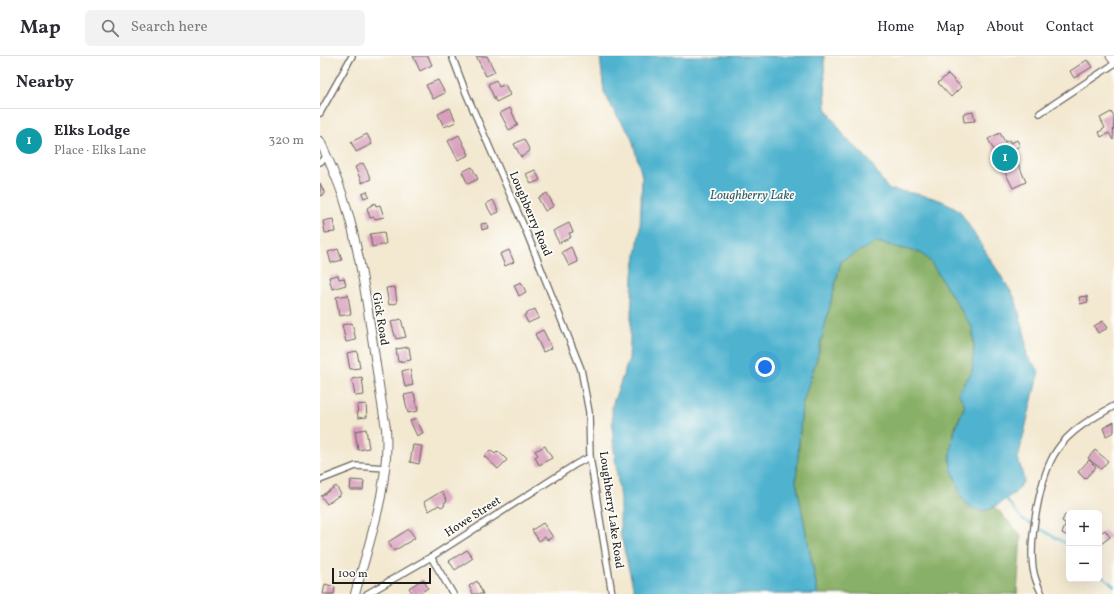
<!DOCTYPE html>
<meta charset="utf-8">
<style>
body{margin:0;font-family:Vollkorn,serif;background:#f2f2f3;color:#2b2b33}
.controls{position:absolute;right:12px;bottom:12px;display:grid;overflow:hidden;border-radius:6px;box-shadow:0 4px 16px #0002}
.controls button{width:36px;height:36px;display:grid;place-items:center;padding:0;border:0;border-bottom:1px solid #e1e1e2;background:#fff;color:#2b2b33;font:20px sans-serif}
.scale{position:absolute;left:12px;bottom:10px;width:99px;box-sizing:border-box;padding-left:4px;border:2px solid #1c1c1c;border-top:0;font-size:11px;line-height:14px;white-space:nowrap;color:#1c1c1c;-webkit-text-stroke:3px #fdfcf7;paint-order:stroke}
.you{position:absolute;left:445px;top:311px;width:14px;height:14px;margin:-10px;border:3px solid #fff;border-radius:50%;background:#1a73e8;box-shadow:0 0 0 6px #1a73e833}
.badge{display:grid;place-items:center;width:26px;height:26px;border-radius:50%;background:#1a73e8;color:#fff;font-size:13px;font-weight:700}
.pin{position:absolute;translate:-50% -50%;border:2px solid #fff;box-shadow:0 1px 4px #0006}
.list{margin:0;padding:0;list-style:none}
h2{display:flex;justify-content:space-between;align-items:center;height:52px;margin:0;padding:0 16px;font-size:17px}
h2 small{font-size:13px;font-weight:400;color:#7c7c81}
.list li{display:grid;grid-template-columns:26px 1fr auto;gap:12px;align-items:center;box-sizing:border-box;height:64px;padding:0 16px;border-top:1px solid #e1e1e2}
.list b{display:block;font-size:15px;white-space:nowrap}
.list p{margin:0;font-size:13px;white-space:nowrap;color:#7c7c81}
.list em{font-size:13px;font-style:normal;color:#7c7c81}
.icon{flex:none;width:22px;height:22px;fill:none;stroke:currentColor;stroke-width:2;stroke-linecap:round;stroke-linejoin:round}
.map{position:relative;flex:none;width:794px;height:538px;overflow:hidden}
header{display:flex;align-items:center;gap:24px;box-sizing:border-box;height:56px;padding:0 20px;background:#fff;border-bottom:1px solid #e1e1e2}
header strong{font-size:19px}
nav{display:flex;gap:22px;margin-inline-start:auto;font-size:14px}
.search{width:280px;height:36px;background:#f2f2f3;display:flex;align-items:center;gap:10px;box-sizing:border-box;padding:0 14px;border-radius:6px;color:#7c7c81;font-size:15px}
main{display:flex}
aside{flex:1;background:#fff}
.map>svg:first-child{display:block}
.forest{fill:#89b067;stroke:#526642}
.water{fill:#50b3cf;stroke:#366876}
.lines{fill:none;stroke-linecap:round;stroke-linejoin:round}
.stream{stroke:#50b3cf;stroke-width:2}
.building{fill:#d89ebb}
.street-casing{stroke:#67635b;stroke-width:8}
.secondary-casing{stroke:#67635b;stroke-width:10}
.primary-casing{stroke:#67635b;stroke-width:11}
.street{stroke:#fff;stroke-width:5.5}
.secondary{stroke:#fff;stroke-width:8}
.primary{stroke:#fff;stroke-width:9}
.labels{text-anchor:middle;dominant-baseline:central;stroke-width:3.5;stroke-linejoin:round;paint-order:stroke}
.street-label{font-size:12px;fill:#1c1c1c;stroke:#fdfcf7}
.water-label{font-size:13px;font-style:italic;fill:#33606d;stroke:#fdfcf7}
</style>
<header>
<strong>Map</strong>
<div class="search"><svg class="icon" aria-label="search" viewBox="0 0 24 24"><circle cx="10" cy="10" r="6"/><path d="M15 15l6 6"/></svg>Search here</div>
<nav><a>Home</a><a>Map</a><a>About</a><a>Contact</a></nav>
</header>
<main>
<aside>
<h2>Nearby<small></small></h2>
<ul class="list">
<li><span class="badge" style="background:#0f9aa8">1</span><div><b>Elks Lodge</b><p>Place · Elks Lane</p></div><em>320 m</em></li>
</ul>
</aside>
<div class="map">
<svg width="794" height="538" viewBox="0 0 794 538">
<rect width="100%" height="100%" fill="#fdfcf7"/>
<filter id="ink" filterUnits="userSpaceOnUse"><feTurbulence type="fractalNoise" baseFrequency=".025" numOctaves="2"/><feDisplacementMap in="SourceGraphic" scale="8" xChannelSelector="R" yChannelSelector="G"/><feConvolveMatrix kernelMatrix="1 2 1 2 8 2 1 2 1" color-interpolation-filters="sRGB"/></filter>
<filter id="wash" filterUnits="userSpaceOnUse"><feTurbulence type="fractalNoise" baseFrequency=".012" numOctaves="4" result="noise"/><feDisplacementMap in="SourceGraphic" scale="16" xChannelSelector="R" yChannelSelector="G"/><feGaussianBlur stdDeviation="0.9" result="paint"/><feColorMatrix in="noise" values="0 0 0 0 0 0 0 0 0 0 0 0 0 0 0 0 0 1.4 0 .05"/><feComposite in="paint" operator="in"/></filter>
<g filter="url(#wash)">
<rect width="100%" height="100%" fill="#f3e8d0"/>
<polygon class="forest" points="557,186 601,197 610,205 653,273 654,305 652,316 644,327 645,349 634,374 631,411 641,441 661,456 675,451 701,479 697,538 498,538 476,425 482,349 497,302 521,204"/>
<path class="water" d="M 280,0 L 504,0 L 506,52 L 525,81 L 548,103 L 568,133 C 595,138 616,139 639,154 L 695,242 L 705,280 L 707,300 L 719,315 L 698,402 L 704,424 C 695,441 695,435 683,445 C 668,457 654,460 642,442 C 639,437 638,430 636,425 C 635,420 631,415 631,410 C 628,389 637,368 645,349 L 638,337 L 652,316 L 654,291 L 653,273 L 610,205 L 601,197 L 557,186 L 521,205 L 497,302 L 482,349 L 476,425 L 498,538 L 315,538 L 300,477 L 300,444 L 293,385 L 292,350 L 309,303 L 313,219 L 320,174 L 322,120 L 311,80 L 295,57 L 284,36 Z"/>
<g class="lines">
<g class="stream">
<polyline points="685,442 702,463 749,489"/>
<polyline points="779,517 794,530"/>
</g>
</g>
<g id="blocks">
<g class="building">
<polygon points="93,0 108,0 112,9 100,15"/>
<polygon points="156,0 167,0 175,16 166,20"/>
<polygon points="767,4 772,11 754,22 750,15"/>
<polygon points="628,18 641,31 631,41 618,27"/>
<polygon points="118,24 125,37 113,43 106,29"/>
<polygon points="176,24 179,31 185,28 190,39 176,46 168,28"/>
<polygon points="130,52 136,66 124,71 118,58"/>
<polygon points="190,52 198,69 189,74 180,57"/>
<polygon points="653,56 655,65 644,66 643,58"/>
<polygon points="791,56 794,61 793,84 789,77 781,81 779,76 785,72 780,62"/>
<polygon points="680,77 685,86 689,84 691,87 697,84 700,90 694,93 695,96 691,98 696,108 698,107 706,126 693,132 668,83"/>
<polygon points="47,78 52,88 36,96 31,86"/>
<polygon points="139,79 149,99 138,104 128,85"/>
<polygon points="204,83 210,95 201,101 194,88"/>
<polygon points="43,107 51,123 42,127 35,111"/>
<polygon points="152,111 158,123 148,128 142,116"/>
<polygon points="215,114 220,124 211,128 206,118"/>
<polygon points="0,127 5,138 0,140"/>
<polygon points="47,135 49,140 44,142 42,137"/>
<polygon points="227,137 234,150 225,155 218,142"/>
<polygon points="173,144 179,156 172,159 166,148"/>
<polygon points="55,147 56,150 60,149 64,161 55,163 54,161 50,162 47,152"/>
<polygon points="13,163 15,176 5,177 3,165"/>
<polygon points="167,167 168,172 162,174 161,168"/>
<polygon points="249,167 253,176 249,177 251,181 239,187 233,175"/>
<polygon points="64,176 66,188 52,191 50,178"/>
<polygon points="251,191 258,206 249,210 242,196"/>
<polygon points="18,193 22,204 11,207 8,196"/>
<polygon points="189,194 194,206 185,210 180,198"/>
<polygon points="18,219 19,223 24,222 26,229 12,233 9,221"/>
<polygon points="201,226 206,236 199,240 194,229"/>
<polygon points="75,231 77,247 69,249 66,232"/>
<polygon points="28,239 31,258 19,260 16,241"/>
<polygon points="767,240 768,246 760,248 759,241"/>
<polygon points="215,253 219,262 208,267 204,259"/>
<polygon points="81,263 86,281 76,283 71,266"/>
<polygon points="783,265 788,272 778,277 774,270"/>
<polygon points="32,267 36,284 26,286 22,269"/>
<polygon points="223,274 232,292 223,296 215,278"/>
<polygon points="89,291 91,304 78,306 76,293"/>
<polygon points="37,295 40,312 30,313 27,297"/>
<polygon points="90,313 93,329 85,331 82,315"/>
<polygon points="42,321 44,339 35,340 32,323"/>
<polygon points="94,337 98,355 88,357 84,339"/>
<polygon points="46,348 47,361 38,362 37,349"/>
<polygon points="96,362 103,377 97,380 90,365"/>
<polygon points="794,366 794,376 786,380 783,372"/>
<polygon points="46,373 49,392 38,394 35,375"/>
<polygon points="93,389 102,390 99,408 90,406"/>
<polygon points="225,390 232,402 219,409 215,401 218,399 215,395"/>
<polygon points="170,394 175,398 178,395 187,404 178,413 164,400"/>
<polygon points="775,394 788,405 781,413 768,402"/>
<polygon points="769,404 776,411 765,423 758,416"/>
<polygon points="31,424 44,425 43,434 30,434"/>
<polygon points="16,430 21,438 7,448 1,440"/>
<polygon points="122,435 127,445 124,447 125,449 121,451 119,449 109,455 104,446"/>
<polygon points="745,459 749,461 749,481 742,477 746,468 742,465"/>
<polygon points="223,467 233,481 227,484 225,481 219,485 212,474"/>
<polygon points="89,473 95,482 74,495 68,486"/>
<polygon points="785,474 790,481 781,488 779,478"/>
<polygon points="147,494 153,502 135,514 129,505"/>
<polygon points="103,523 108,532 98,538 93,538 89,532"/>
<polygon points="157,525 163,538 153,538 149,530"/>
<polygon points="5,528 15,531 14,538 3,538"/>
</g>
</g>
</g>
<g filter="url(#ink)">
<use href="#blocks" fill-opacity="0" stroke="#67635b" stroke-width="1"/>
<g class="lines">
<g class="street-casing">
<g id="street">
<polyline points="132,0 146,37 208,180 261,313 269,356 270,401 292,538"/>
<polyline points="0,57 32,0"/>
<polyline points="720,57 794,8"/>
<polyline points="0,106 7,101"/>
<polyline points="0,424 36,410 66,412"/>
<polyline points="111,501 133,538"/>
<polyline points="47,538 111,501 256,408 270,401"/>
<path d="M 722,538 C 718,530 714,521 713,512 C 709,483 720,418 737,394 C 751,373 773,362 794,350"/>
</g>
</g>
<g class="secondary-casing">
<path id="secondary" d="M 0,85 C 10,107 21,130 27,153 C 47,223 53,300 66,372 C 70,429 50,483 35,538"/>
</g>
<g class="primary-casing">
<polyline id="primary" points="791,0 794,4"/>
</g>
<use href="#street" class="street"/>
<use href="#secondary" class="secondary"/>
<use href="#primary" class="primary"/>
</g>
</g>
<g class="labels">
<g class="street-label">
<text transform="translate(210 158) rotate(67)">Loughberry Road</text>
<text transform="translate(60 263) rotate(81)">Gick Road</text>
<text transform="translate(291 454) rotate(82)">Loughberry Lake Road</text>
<text transform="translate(153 461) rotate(-33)">Howe Street</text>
</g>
<g class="water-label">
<text x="432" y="140">Loughberry Lake</text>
</g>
</g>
</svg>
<div class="controls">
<button>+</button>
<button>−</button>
</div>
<div class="scale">100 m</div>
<div class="you"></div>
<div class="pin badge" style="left:685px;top:102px;background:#0f9aa8">1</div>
</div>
</main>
